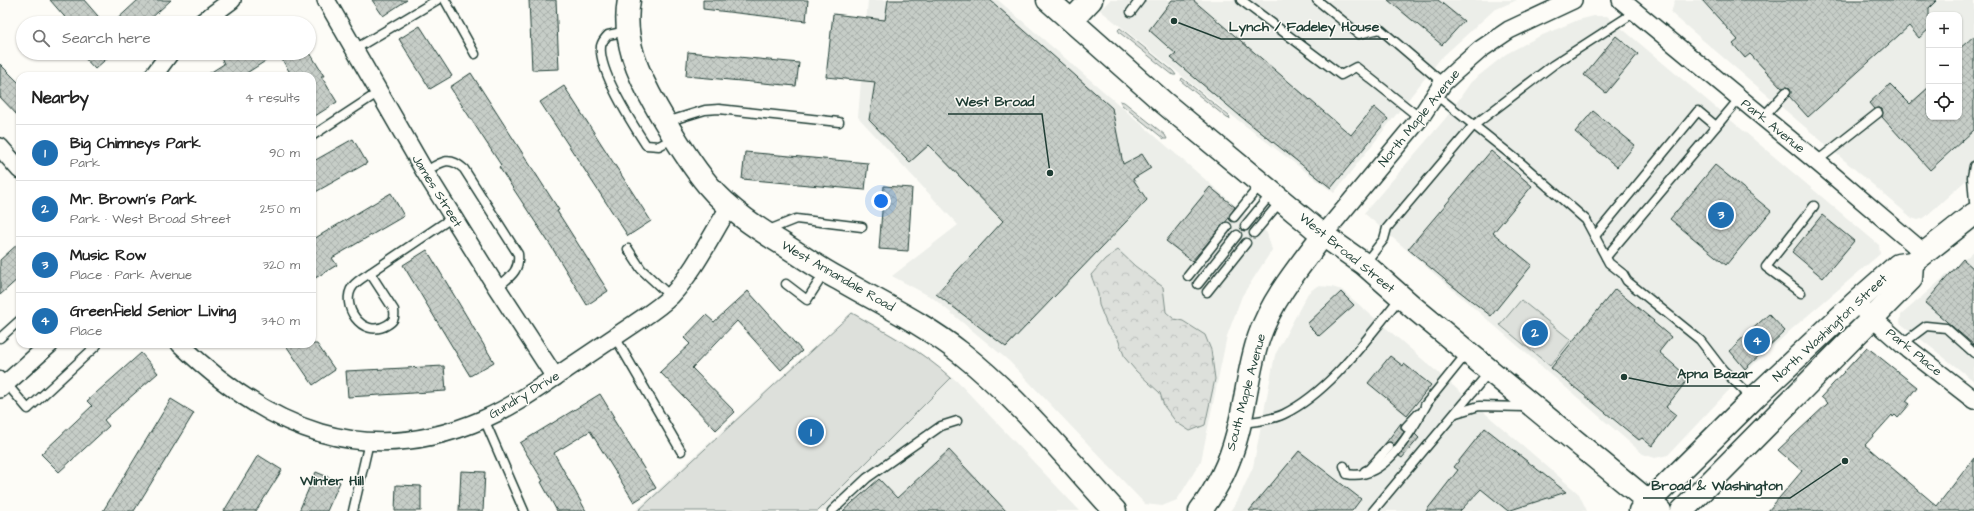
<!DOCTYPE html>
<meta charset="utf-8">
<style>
body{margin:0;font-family:"Architects Daughter",sans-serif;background:#f2f2f2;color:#222}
.controls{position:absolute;right:12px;top:12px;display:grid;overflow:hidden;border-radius:8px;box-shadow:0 1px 3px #0004}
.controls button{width:36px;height:36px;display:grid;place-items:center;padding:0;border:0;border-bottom:1px solid #e0e0e0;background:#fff;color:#222;font:20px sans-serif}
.you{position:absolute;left:881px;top:201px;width:14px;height:14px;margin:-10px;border:3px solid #fff;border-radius:50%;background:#1a73e8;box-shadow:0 0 0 6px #1a73e833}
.badge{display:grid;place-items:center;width:26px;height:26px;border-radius:50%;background:#1f6fb2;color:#fff;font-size:13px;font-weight:700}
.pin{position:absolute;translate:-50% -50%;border:2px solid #fff;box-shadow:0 1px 4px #0006}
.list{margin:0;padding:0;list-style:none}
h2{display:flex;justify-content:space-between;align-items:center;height:52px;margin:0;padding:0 16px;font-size:17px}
h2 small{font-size:13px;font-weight:400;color:#767676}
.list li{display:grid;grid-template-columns:26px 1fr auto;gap:12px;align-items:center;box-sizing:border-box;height:56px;padding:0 16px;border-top:1px solid #e0e0e0}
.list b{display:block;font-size:15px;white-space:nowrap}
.list p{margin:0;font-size:13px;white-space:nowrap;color:#767676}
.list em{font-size:13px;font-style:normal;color:#767676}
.icon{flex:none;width:22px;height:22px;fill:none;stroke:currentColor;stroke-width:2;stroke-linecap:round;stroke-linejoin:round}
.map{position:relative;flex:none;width:1974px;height:511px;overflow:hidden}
.search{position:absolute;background:#fff;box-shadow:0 1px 3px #0004;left:16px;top:16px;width:300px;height:44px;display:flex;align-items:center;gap:10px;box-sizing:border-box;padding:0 14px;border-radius:22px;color:#767676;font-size:15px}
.panel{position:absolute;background:#fff;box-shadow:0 1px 3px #0004;left:16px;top:72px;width:300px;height:276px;border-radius:12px}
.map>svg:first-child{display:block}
.built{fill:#eceee9;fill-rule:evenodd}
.forest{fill:url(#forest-crowns);stroke:#7e8e88}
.green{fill:#dde0db;stroke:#7e8e88}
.building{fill:url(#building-cross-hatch);stroke:#1f3d34}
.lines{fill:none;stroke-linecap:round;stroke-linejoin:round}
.lane-casing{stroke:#1f3d34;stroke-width:11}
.street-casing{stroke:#1f3d34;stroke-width:20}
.secondary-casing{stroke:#1f3d34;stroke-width:25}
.primary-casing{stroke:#1f3d34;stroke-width:25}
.lane{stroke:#fdfcf7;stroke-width:8}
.street{stroke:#fdfcf7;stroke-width:17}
.secondary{stroke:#fdfcf7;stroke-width:22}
.primary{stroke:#fdfcf7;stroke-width:22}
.labels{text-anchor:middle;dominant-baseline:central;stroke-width:3;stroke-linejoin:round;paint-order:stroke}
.street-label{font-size:13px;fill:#1f3d34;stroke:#fdfcf7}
.neighbourhood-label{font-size:14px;font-weight:bold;fill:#1f3d34;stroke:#fdfcf7}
.leader{fill:none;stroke:#1f3d34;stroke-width:1.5}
.callout-dot{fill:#1f3d34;stroke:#fdfcf7;stroke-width:1.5}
.callout-label{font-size:14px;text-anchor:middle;font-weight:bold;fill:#1f3d34;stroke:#fdfcf7;stroke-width:3;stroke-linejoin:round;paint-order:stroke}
</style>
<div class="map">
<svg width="1974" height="511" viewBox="0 0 1974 511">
<defs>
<pattern id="forest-crowns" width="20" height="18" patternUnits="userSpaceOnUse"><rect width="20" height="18" fill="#dde0db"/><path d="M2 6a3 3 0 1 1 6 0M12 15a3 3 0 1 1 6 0" fill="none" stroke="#bdc1bd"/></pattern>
<pattern id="building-cross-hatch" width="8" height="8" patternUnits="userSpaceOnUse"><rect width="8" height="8" fill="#c6cdc7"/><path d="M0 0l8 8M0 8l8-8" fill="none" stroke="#aab1ac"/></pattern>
</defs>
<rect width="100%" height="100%" fill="#fdfcf7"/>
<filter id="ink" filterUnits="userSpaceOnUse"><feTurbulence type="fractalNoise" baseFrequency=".025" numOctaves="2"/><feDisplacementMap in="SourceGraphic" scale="8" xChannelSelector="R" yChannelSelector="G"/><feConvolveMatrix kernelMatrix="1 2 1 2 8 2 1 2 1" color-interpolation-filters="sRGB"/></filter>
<g filter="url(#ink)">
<g class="built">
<polygon points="868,0 998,0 1267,233 1272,250 1242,296 1227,336 1201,461 1177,500 1162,506 1145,504 1009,361 933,298 892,276 958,225 858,117"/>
<polygon points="1110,0 1517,0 1494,10 1441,58 1334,193 1222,108 1100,10"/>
<path d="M 1675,0 L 1974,0 L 1974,173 L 1924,218 L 1918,220 L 1912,218 L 1671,13 ZM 1929,15 L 1959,15 L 1959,117 L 1929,117 Z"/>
<polygon points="1594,16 1607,16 1879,245 1880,254 1793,328 1747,371 1668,455 1655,458 1643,454 1364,213 1445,119 1471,82 1506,54 1538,37 1578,20"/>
<polygon points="1974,251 1974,381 1900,323 1901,315"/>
<polygon points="1317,286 1332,287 1342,290 1579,494 1587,511 1230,511 1238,500 1253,467 1275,355 1308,293"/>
<polygon points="852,312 910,345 958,382 1080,511 635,511"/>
</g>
<polygon class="forest" points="1118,250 1135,266 1163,287 1166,312 1174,319 1183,321 1205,335 1211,350 1215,379 1205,425 1190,431 1176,422 1164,406 1160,393 1136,371 1125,358 1118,339 1107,325 1099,305 1098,294 1091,275 1105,259"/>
<g class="green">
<polygon points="1120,28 1173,71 1176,75 1173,75 1120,33 1118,30"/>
<polygon points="1182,78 1229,116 1230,119 1227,118 1181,81"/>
<polygon points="1120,101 1124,102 1165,135 1167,139 1164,139 1122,105"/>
<polygon points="1521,300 1571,340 1550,366 1500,325"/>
<path d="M 852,313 C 887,333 922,351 951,378 L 818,511 L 638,511 Z"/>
</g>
<g class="building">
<polygon points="50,0 84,0 104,23 70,23"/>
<polygon points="138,0 171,0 146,23 113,23"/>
<polygon points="372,0 407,0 383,16"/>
<polygon points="529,0 556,0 559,69 532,70"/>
<polygon points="703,0 808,0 806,21 703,9"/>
<polygon points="888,0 990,0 1112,108 1123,164 1142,154 1151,168 1133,179 1147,200 1006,347 936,294 1003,221 929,145 910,162 869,120 875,82 826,77 833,14 885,20"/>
<polygon points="1172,0 1193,0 1351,135 1374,107 1388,119 1331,188 1239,115 1171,58 1176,54 1149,30"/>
<polygon points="1388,0 1438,0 1464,21 1442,45"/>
<polygon points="1702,0 1937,0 1929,8 1929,29 1919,38 1909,26 1808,117 1789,96 1791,93 1790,88 1787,87 1782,88 1750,54 1745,58 1733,44 1738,40"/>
<polygon points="420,26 452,76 430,89 399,39"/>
<polygon points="1616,36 1638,54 1606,93 1584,75"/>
<polygon points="1974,36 1974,130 1930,170 1882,117 1883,113 1882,109 1878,108 1874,109 1869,103 1890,84 1910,104 1929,87 1929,117 1959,117 1959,49"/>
<polygon points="688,52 799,63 796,86 686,76"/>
<polygon points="80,53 113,53 95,69"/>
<polygon points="228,53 310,53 324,76 321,76 337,102 312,118 312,76 292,76 278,53 242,76 205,76 224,64 221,57"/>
<polygon points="0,64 20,84 20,118 0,97"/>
<polygon points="471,73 559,210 557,211 608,291 587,305 551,246 499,167 501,165 450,87"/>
<polygon points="564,86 651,221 628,236 540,102"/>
<polygon points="1593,111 1635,145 1617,167 1575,132"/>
<polygon points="353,139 367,163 312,194 312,162"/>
<polygon points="1491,151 1532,186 1493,233 1532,265 1491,316 1450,284 1408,249"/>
<polygon points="745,152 868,163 865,190 742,179"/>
<polygon points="1715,165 1771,211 1726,265 1670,219"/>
<polygon points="884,186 912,188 908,251 879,249"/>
<polygon points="1210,187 1235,207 1229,218 1192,261 1166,241"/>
<polygon points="391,193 404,216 332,258 337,265 312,280 312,240"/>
<polygon points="1822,215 1854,241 1823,278 1792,252"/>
<polygon points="20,242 20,277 0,295 0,260"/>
<polygon points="427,250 494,362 470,376 403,265"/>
<polygon points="1963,259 1974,269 1974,345 1925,303"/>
<polygon points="1615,289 1654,321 1653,322 1671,337 1659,352 1689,378 1666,407 1676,415 1652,446 1642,438 1639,440 1551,368"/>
<polygon points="748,291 802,351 781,370 737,321 692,368 735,412 716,430 660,372 690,344 684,338 706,315 714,322"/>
<polygon points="1341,292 1354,305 1319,336 1307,324"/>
<polygon points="1769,314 1785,331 1745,369 1730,351 1737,345 1736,344"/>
<polygon points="285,344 317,344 335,370 313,385"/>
<polygon points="1867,347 1917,387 1906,401 1910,404 1898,418 1895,415 1893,417 1892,415 1865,445 1937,506 1974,458 1974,511 1768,511 1802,471 1778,450 1828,403 1821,397"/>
<polygon points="141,353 158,373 104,420 109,426 59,472 41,454 92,406 87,401"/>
<polygon points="1390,356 1403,366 1404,364 1431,385 1407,415 1368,383"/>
<polygon points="444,366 446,391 348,397 346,371"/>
<polygon points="600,394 614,417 612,417 656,488 634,502 590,431 554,453 586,511 557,511 541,482 543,481 520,443"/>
<polygon points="171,399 194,413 169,454 134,511 103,511"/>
<polygon points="1401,423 1401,428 1404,432 1401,436 1394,445 1390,442 1385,444"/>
<polygon points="1485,428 1566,492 1508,511 1481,489 1460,511 1426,511 1458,470 1454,467"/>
<polygon points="1415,434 1419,438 1402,458 1399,456"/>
<polygon points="949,450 1006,511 843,511 879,479 897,498"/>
<polygon points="1299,451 1361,499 1352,511 1249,511"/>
<polygon points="258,455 282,470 265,497 256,511 224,511"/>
<polygon points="461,471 485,472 483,511 459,511"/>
<polygon points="316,472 340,482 327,511 299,511"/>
<polygon points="396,485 421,486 421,511 395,511"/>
</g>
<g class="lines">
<g class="lane-casing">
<g id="lane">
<polyline points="445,0 475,54"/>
<polyline points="1241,0 1341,75 1356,67 1420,118"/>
<polyline points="1317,0 1359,34 1380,29 1443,83"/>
<polyline points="1131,12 1140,0"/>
<path d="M 627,31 L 608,35 C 605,38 602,42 601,46 C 598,70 633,125 646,145 L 659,146 L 674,138"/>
<polyline points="355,49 437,0"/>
<polyline points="1436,95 1521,163 1586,220 1609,263 1623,274 1627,281 1700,340 1723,370 1753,399"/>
<polyline points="1763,117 1786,92"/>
<polyline points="666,122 705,110 719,109 839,122"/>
<polyline points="312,136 379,92"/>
<polyline points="1817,161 1878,113"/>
<polyline points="1974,166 1972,177 1974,202"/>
<path d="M 425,172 C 441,162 449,155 464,169 L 518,254 C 520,272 509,277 497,288"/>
<polyline points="1234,217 1261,184"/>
<polyline points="1245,226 1271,194"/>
<polyline points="766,231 796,219 862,227"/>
<polyline points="1254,233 1280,202"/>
<polyline points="1595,236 1698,111 1716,126"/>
<polyline points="628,249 641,269 670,296"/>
<polyline points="1606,257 1740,98"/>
<polyline points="1365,263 1384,239 1387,228 1473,126 1553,65 1635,12"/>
<path d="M 370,273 L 394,310 C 395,318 394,321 387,325 C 362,340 339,304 353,286 C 357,281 364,277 370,273 Z"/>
<polyline points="370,273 453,217"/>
<polyline points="1188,276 1227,227"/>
<polyline points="786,284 807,300 825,272"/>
<polyline points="1198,284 1237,235"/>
<polyline points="1207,292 1246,243"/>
<polyline points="1801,293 1766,267 1814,206"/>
<polyline points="615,337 681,451"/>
<polyline points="0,338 20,320"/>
<polyline points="1902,344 1926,326 1946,328 1974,353"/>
<polyline points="0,376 28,409 97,345 96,344"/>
<polyline points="1425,405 1467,353"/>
<polyline points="1456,413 1479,406 1525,407"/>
<polyline points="484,419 524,511"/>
<path d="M 1242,423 C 1256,421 1272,420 1284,414 C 1331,391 1367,338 1400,298"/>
<polyline points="1406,427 1418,414"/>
<path d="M 1344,466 L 1347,474 C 1385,482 1412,430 1428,402"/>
<polyline points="1365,471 1369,469 1389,447"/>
<polyline points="353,511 369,442"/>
<polyline points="832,511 867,478 941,426 957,421"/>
<polyline points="1373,511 1490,371"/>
</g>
</g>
<g class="street-casing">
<g id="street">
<polyline points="326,0 425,172 497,288 555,377"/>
<polyline points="1621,0 1822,166 1924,253"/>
<polyline points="201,23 232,0"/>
<polyline points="153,76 170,53"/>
<polyline points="0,147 20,170"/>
<polyline points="1323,235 1420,118 1443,83 1457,70 1481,49 1509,30 1573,0"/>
<polyline points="1855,303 1902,344 1974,400"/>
<path d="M 180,344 C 268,429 365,471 484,419 C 514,406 540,387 567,369 C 589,354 612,339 634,324 C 647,315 660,307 671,296 C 695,270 711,236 730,206"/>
<polyline points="0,389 50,344"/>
</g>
</g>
<g class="secondary-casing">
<g id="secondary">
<path d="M 629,0 C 622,39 638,75 657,108 C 672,134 688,161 708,185 C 729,210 758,229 786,246 C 803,257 820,269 839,279 C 880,303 923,323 961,353 C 1019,399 1066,457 1115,511"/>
<polyline points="1072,20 1091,0"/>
<path d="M 1200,511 C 1217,489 1230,462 1237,435 C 1246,403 1248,369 1259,337 C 1272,299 1299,267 1323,235"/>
</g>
</g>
<g class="primary-casing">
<g id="primary">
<polyline points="1048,0 1163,102 1323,235 1364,264 1414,308 1660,511"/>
<polyline points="1640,511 1753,399 1855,303 1898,265 1912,263 1974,214"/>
<polyline points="1682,511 1911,279 1912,263"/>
</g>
</g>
<use href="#lane" class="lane"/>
<use href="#street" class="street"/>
<use href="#secondary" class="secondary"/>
<use href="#primary" class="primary"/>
</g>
</g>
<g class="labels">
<g class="street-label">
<text transform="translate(1419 118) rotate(-51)">North Maple Avenue</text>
<text transform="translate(1773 126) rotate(39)">Park Avenue</text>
<text transform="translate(437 191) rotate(58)">James Street</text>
<text transform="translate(1347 253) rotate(39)">West Broad Street</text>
<text transform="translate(838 276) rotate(30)">West Annandale Road</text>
<text transform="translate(1830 328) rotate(-43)">North Washington Street</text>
<text transform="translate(1914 352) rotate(39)">Park Place</text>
<text transform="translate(1246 392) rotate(-75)">South Maple Avenue</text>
<text transform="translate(524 395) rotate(-31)">Gundry Drive</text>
</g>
<g class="neighbourhood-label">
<text x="332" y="481">Winter Hill</text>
</g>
</g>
<path class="leader" d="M1174 21L1221 39H1388M1050 173L1042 114H948M1624 377L1669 386H1760M1845 461L1790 498H1643"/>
<g class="callout-dot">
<circle cx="1174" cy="21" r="4"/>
<circle cx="1050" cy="173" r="4"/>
<circle cx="1624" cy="377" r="4"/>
<circle cx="1845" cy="461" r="4"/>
</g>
<g class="callout-label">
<text x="1304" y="31">Lynch / Fadeley House</text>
<text x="995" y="106">West Broad</text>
<text x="1715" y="378">Apna Bazar</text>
<text x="1717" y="490">Broad &amp; Washington</text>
</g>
</svg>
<div class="controls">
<button>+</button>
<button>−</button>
<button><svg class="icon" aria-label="locate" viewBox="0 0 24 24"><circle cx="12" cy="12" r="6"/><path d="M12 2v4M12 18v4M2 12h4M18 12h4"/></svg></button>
</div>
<div class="you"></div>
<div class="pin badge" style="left:811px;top:432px">1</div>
<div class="pin badge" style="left:1535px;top:333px">2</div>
<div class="pin badge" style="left:1721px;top:215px">3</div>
<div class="pin badge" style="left:1757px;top:341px">4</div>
<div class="search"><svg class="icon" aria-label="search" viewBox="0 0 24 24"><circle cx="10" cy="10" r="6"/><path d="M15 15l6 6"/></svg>Search here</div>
<section class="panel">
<h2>Nearby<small>4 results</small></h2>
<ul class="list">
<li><span class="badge">1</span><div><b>Big Chimneys Park</b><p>Park</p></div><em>90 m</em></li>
<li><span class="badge">2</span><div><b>Mr. Brown's Park</b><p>Park · West Broad Street</p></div><em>250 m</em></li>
<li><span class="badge">3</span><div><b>Music Row</b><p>Place · Park Avenue</p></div><em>320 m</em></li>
<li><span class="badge">4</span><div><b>Greenfield Senior Living</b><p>Place</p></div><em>340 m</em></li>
</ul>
</section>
</div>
